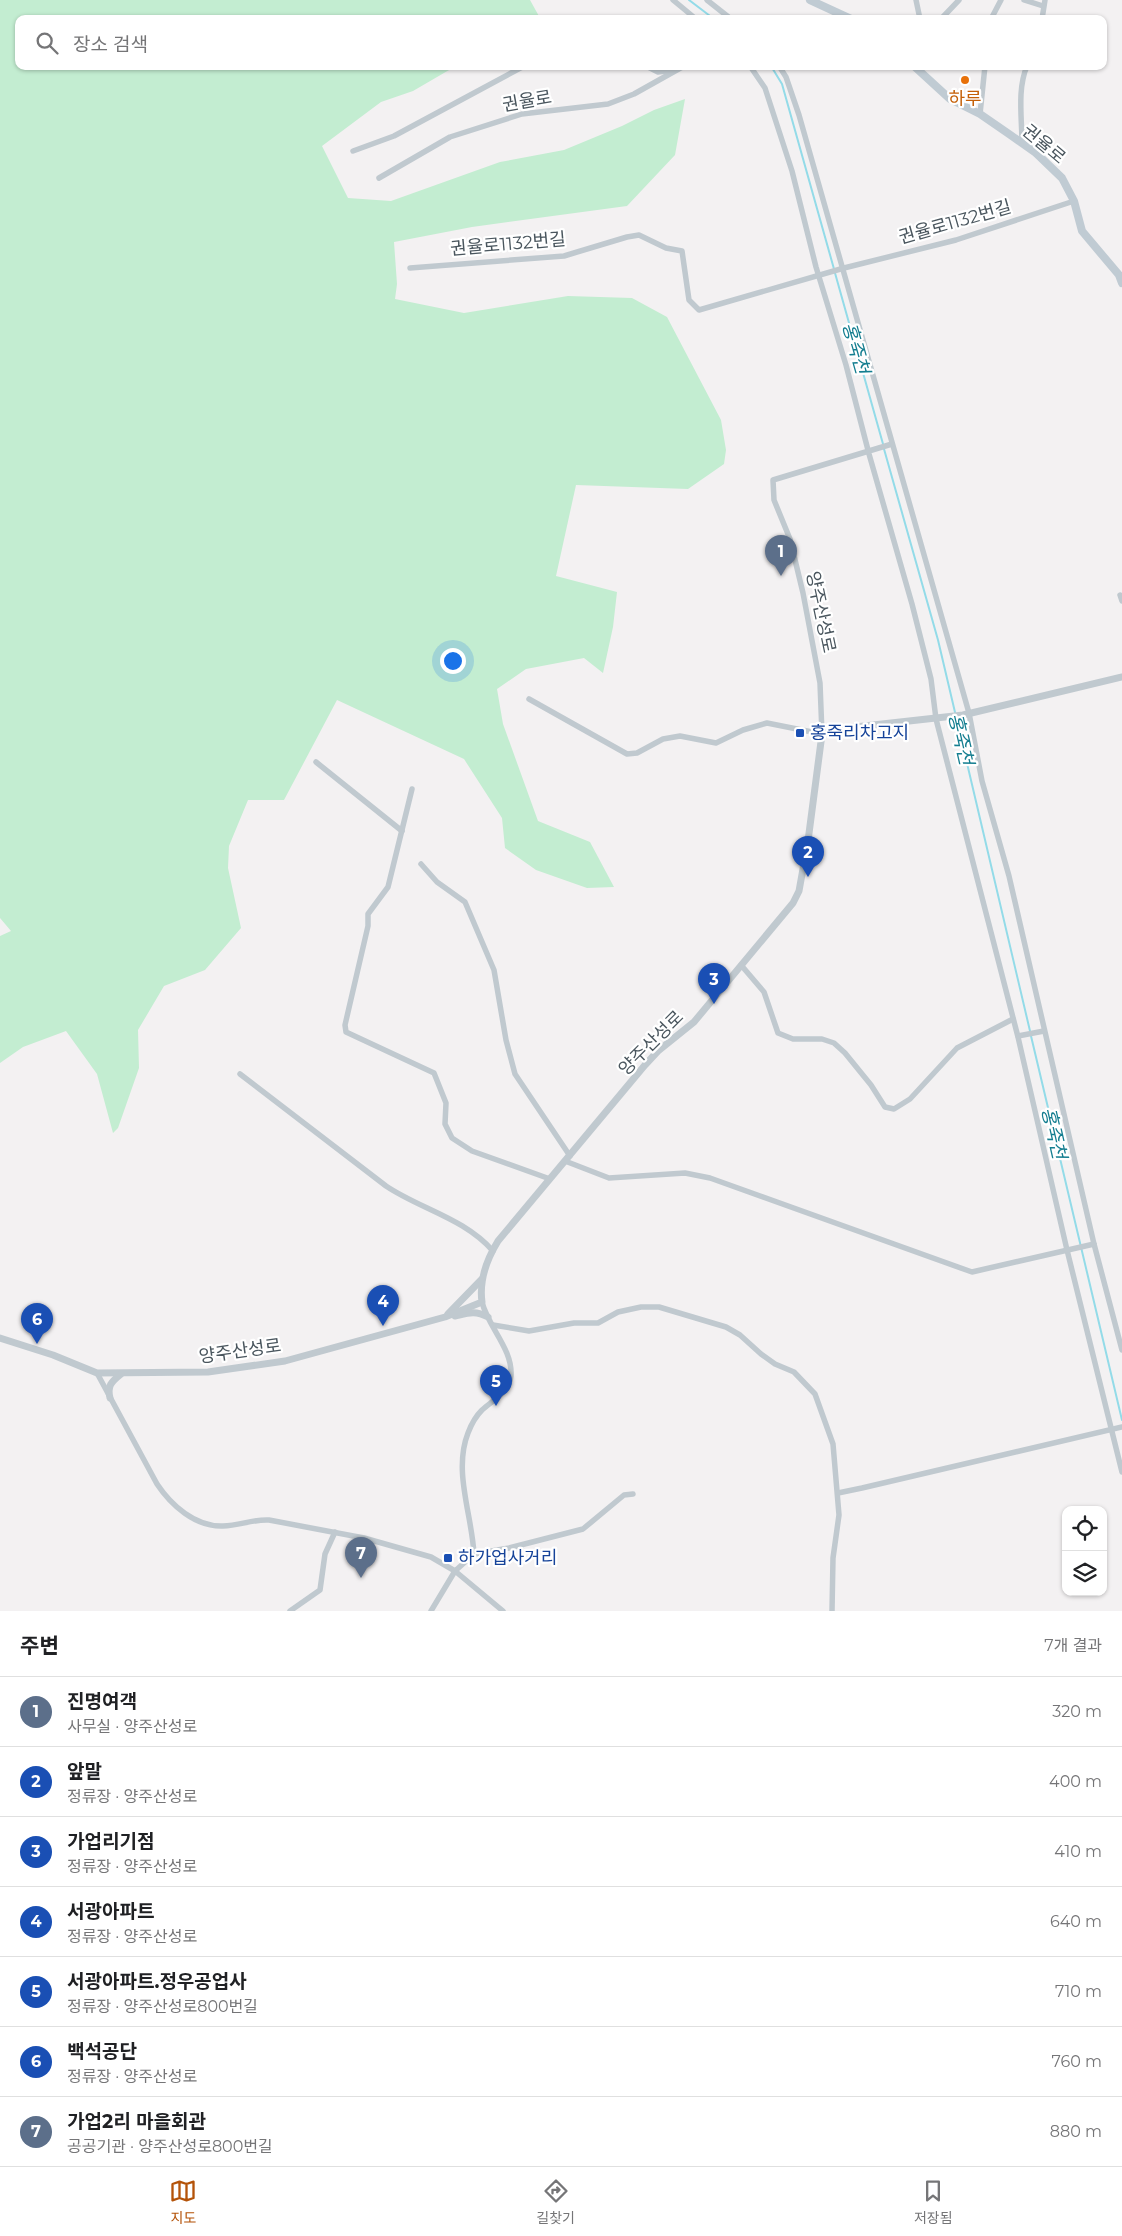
<!DOCTYPE html>
<html lang="ko">
<meta charset="utf-8">
<style>
body{margin:0;font-family:Montserrat,"Noto Sans KR",sans-serif;background:#f6f6f6;color:#202124}
.controls{position:absolute;right:15px;bottom:15px;display:grid;overflow:hidden;border-radius:10px;box-shadow:0 1px 4px #0004}
.controls button{width:45px;height:45px;display:grid;place-items:center;padding:0;border:0;border-bottom:1px solid #e0e0e0;background:#fff;color:#202124;font:25px sans-serif}
.you{position:absolute;left:452px;top:660px;width:18px;height:18px;margin:-12px;border:4px solid #fff;border-radius:50%;background:#1a73e8;box-shadow:0 0 0 8px #1a73e833}
.badge{display:grid;place-items:center;width:32px;height:32px;border-radius:50%;background:#b45309;color:#fff;font-size:16px;font-weight:700}
.pin{position:absolute;translate:-50% -41px;filter:drop-shadow(0 1px 2px #0008)}
.pin::after{content:'';position:absolute;top:26px;width:18px;height:15px;background:inherit;clip-path:polygon(0 0,100% 0,50% 100%)}
.list{margin:0;padding:0;list-style:none}
h2{display:flex;justify-content:space-between;align-items:center;height:65px;margin:0;padding:0 20px;font-size:21px}
h2 small{font-size:16px;font-weight:400;color:#757577}
.list li{display:grid;grid-template-columns:32px 1fr auto;gap:15px;align-items:center;box-sizing:border-box;height:70px;padding:0 20px;border-top:1px solid #e0e0e0}
.list b{display:block;font-size:19px;white-space:nowrap}
.list p{margin:0;font-size:16px;white-space:nowrap;color:#757577}
.list em{font-size:16px;font-style:normal;color:#757577}
.icon{flex:none;width:28px;height:28px;fill:none;stroke:currentColor;stroke-width:2;stroke-linecap:round;stroke-linejoin:round}
.map{position:relative;flex:none;width:1122px;height:1611px;overflow:hidden}
.search{position:absolute;background:#fff;box-shadow:0 1px 4px #0004;left:15px;right:15px;top:15px;height:55px;display:flex;align-items:center;gap:12px;box-sizing:border-box;padding:0 18px;border-radius:10px;color:#757577;font-size:19px}
.sheet{height:555px;background:#fff}
nav{display:flex;justify-content:space-around;align-items:center;box-sizing:border-box;height:70px;border-top:1px solid #e0e0e0;background:#fff;font-size:14px;color:#757577}
nav a{display:grid;justify-items:center;gap:2px}
nav .on{color:#b45309}
.map>svg:first-child{display:block}
.green{fill:#c3edd1}
.lines{fill:none;stroke-linecap:round;stroke-linejoin:round}
.stream{stroke:#93dbe8;stroke-width:2}
.minor{stroke:#c0c9cf;stroke-width:5.5}
.tertiary{stroke:#c0c9cf;stroke-width:7}
.secondary{stroke:#c0cbd3;stroke-width:8}
.food-dot{fill:#e8710a;stroke:#fff;stroke-width:2}
.transit-dot{fill:#1a4fb4;stroke:#fff;stroke-width:2}
.labels{text-anchor:middle;dominant-baseline:central;stroke-width:4.5;stroke-linejoin:round;paint-order:stroke}
.food-label{font-size:18px;fill:#c56008;stroke:#fff}
.street-label{font-size:18px;fill:#4a565e;stroke:#fff}
.transit-label{font-size:18px;fill:#164399;stroke:#fff;text-anchor:start}
.water-label{font-size:19px;font-style:italic;fill:#147e90;stroke:#fff}
</style>
<div class="map">
<svg width="1122" height="1611" viewBox="0 0 1122 1611">
<rect width="100%" height="100%" fill="#f3f1f2"/>
<polygon class="green" points="0,0 530,0 540,18 538,19 19,19 19,66 456,66 413,91 381,102 322,146 348,198 391,201 500,162 564,150 622,126 654,110 685,99 675,155 627,206 472,227 394,242 397,284 395,299 464,313 568,296 632,298 667,317 721,420 726,450 724,464 688,489 576,485 556,576 617,592 613,627 603,673 584,658 526,669 497,689 503,724 538,821 590,842 614,887 587,888 536,870 505,848 502,818 464,759 337,700 284,800 248,800 229,846 228,868 241,928 205,970 164,986 138,1030 139,1068 118,1128 113,1133 97,1074 66,1031 23,1047 0,1063 0,936 11,931 0,918"/>
<g class="lines">
<g class="stream">
<polyline points="689,0 714,19"/>
<polyline points="771,66 782,84 834,269"/>
<polyline points="835,273 883,444"/>
<polyline points="884,449 938,640 1030,1031"/>
<polyline points="1031,1036 1122,1420"/>
</g>
<g class="minor">
<polyline points="673,0 696,19"/>
<polyline points="707,0 731,19"/>
<polyline points="916,0 920,19"/>
<polyline points="1024,0 1043,6"/>
<polyline points="941,19 959,0"/>
<polyline points="991,19 1001,0"/>
<polyline points="1042,19 1045,0"/>
<polyline points="646,66 658,72 674,70"/>
<polyline points="750,66 765,88 792,171 816,267 846,365 869,454 912,604 931,679 936,719 1018,1037 1067,1250 1122,1472"/>
<polyline points="779,66 786,77 799,115 969,713 982,781 1009,876 1094,1244 1122,1350"/>
<polyline points="980,114 985,66"/>
<path d="M 1022,143 C 1022,119 1017,89 1027,66"/>
<polyline points="353,151 394,136 524,66"/>
<polyline points="379,178 450,137 522,114 608,104 634,94 684,66"/>
<polyline points="410,268 564,256 627,237 639,235 666,248 682,251 689,300 699,310 844,268 956,240 1074,201"/>
<polyline points="1120,595 1122,601"/>
<polyline points="529,699 627,754 637,753 663,739 680,736 716,743 743,730 767,723 822,734 820,683 803,593 790,539 774,500 773,480 892,444"/>
<polyline points="316,762 402,831"/>
<polyline points="412,789 388,887 368,914 368,926 345,1025 346,1032 434,1073 446,1103 445,1124 452,1138 472,1151 550,1179"/>
<polyline points="421,864 437,882 465,902 494,970 506,1040 515,1074 570,1156"/>
<polyline points="741,965 764,992 778,1033 793,1039 822,1039 834,1043 845,1053 871,1085 885,1107 894,1109 910,1099 957,1048 1013,1019"/>
<polyline points="1018,1036 1044,1031"/>
<path d="M 240,1074 L 386,1186 C 420,1209 464,1218 493,1251"/>
<polyline points="565,1161 609,1178 685,1173 710,1178 972,1272 1094,1244"/>
<polyline points="493,1325 529,1331 574,1323 598,1323 618,1312 641,1307 659,1307 726,1327 740,1335 761,1354 775,1364 794,1372 815,1394 833,1444 839,1515 833,1558 832,1611"/>
<path d="M 97,1373 L 157,1484 C 171,1505 195,1527 223,1526 C 239,1526 253,1519 269,1520 L 364,1538 L 431,1557 L 455,1571 L 503,1611"/>
<polyline points="838,1493 862,1488 1122,1427"/>
<polyline points="474,1554 509,1548 583,1529 624,1495 633,1494"/>
<polyline points="290,1611 320,1590 325,1554 335,1532"/>
<path d="M 431,1611 L 455,1571 L 474,1554 C 472,1515 453,1471 468,1433 C 471,1425 476,1416 482,1410 C 493,1400 509,1392 511,1376 C 513,1349 488,1327 482,1302"/>
</g>
<g class="tertiary">
<polyline points="448,1314 482,1279"/>
<path d="M 455,1316 C 468,1313 475,1310 488,1317"/>
<path d="M 0,1338 L 53,1355 L 97,1373 L 208,1372 L 285,1361 L 445,1317 L 482,1302 C 479,1281 487,1259 498,1241 L 645,1065 L 658,1051 L 694,1022 L 793,903 L 799,891 L 808,841 L 822,734 L 837,729 L 963,715 L 1122,677"/>
<path d="M 110,1398 C 107,1386 111,1382 121,1374"/>
</g>
<g class="secondary">
<polyline points="810,0 851,19"/>
<polyline points="914,66 950,99 980,114 1009,134 1036,153 1062,178 1074,201 1082,231 1119,275 1122,283"/>
</g>
</g>
<circle class="food-dot" cx="965" cy="80" r="5"/>
<g class="transit-dot">
<rect x="795" y="728" width="10" height="10" rx="2.5"/>
<rect x="443" y="1553" width="10" height="10" rx="2.5"/>
</g>
<g class="labels">
<g class="food-label">
<text x="965" y="99">하루</text>
</g>
<g class="street-label">
<text transform="translate(527 101) rotate(-10)">권율로</text>
<text transform="translate(1044 144) rotate(40)">권율로</text>
<text transform="translate(955 222) rotate(-16)">권율로1132번길</text>
<text transform="translate(508 244) rotate(-5)">권율로1132번길</text>
<text transform="translate(821 612) rotate(78)">양주산성로</text>
<text transform="translate(651 1043) rotate(-45)">양주산성로</text>
<text transform="translate(240 1351) rotate(-8)">양주산성로</text>
</g>
<g class="transit-label">
<text x="810" y="733">홍죽리차고지</text>
<text x="458" y="1558">하가업사거리</text>
</g>
<g class="water-label">
<text transform="translate(856 348) rotate(74)">홍죽천</text>
<text transform="translate(961 739) rotate(77)">홍죽천</text>
<text transform="translate(1054 1133) rotate(77)">홍죽천</text>
</g>
</g>
</svg>
<div class="controls">
<button><svg class="icon" aria-label="locate" viewBox="0 0 24 24"><circle cx="12" cy="12" r="6"/><path d="M12 2v4M12 18v4M2 12h4M18 12h4"/></svg></button>
<button><svg class="icon" aria-label="layers" viewBox="0 0 24 24"><path d="M12 4l9 5-9 5-9-5zM3 14l9 5 9-5"/></svg></button>
</div>
<div class="you"></div>
<div class="pin badge" style="left:781px;top:576px;background:#5c6f8a">1</div>
<div class="pin badge" style="left:808px;top:877px;background:#1a4fb4">2</div>
<div class="pin badge" style="left:714px;top:1004px;background:#1a4fb4">3</div>
<div class="pin badge" style="left:383px;top:1326px;background:#1a4fb4">4</div>
<div class="pin badge" style="left:496px;top:1406px;background:#1a4fb4">5</div>
<div class="pin badge" style="left:37px;top:1344px;background:#1a4fb4">6</div>
<div class="pin badge" style="left:361px;top:1578px;background:#5c6f8a">7</div>
<div class="search"><svg class="icon" aria-label="search" viewBox="0 0 24 24"><circle cx="10" cy="10" r="6"/><path d="M15 15l6 6"/></svg>장소 검색</div>
</div>
<section class="sheet">
<h2>주변<small>7개 결과</small></h2>
<ul class="list">
<li><span class="badge" style="background:#5c6f8a">1</span><div><b>진명여객</b><p>사무실 · 양주산성로</p></div><em>320 m</em></li>
<li><span class="badge" style="background:#1a4fb4">2</span><div><b>앞말</b><p>정류장 · 양주산성로</p></div><em>400 m</em></li>
<li><span class="badge" style="background:#1a4fb4">3</span><div><b>가업리기점</b><p>정류장 · 양주산성로</p></div><em>410 m</em></li>
<li><span class="badge" style="background:#1a4fb4">4</span><div><b>서광아파트</b><p>정류장 · 양주산성로</p></div><em>640 m</em></li>
<li><span class="badge" style="background:#1a4fb4">5</span><div><b>서광아파트.정우공업사</b><p>정류장 · 양주산성로800번길</p></div><em>710 m</em></li>
<li><span class="badge" style="background:#1a4fb4">6</span><div><b>백석공단</b><p>정류장 · 양주산성로</p></div><em>760 m</em></li>
<li><span class="badge" style="background:#5c6f8a">7</span><div><b>가업2리 마을회관</b><p>공공기관 · 양주산성로800번길</p></div><em>880 m</em></li>
</ul>
</section>
<nav>
<a class="on"><svg class="icon" aria-label="map" viewBox="0 0 24 24"><path d="M3 6l6-2 6 2 6-2v14l-6 2-6-2-6 2zM9 4v14M15 6v14"/></svg>지도</a>
<a><svg class="icon" aria-label="directions" viewBox="0 0 24 24"><path d="M12 3l9 9-9 9-9-9zM9 14v-3h6M13 9l2 2-2 2"/></svg>길찾기</a>
<a><svg class="icon" aria-label="saved" viewBox="0 0 24 24"><path d="M7 4h10v16l-5-4-5 4z"/></svg>저장됨</a>
</nav>
